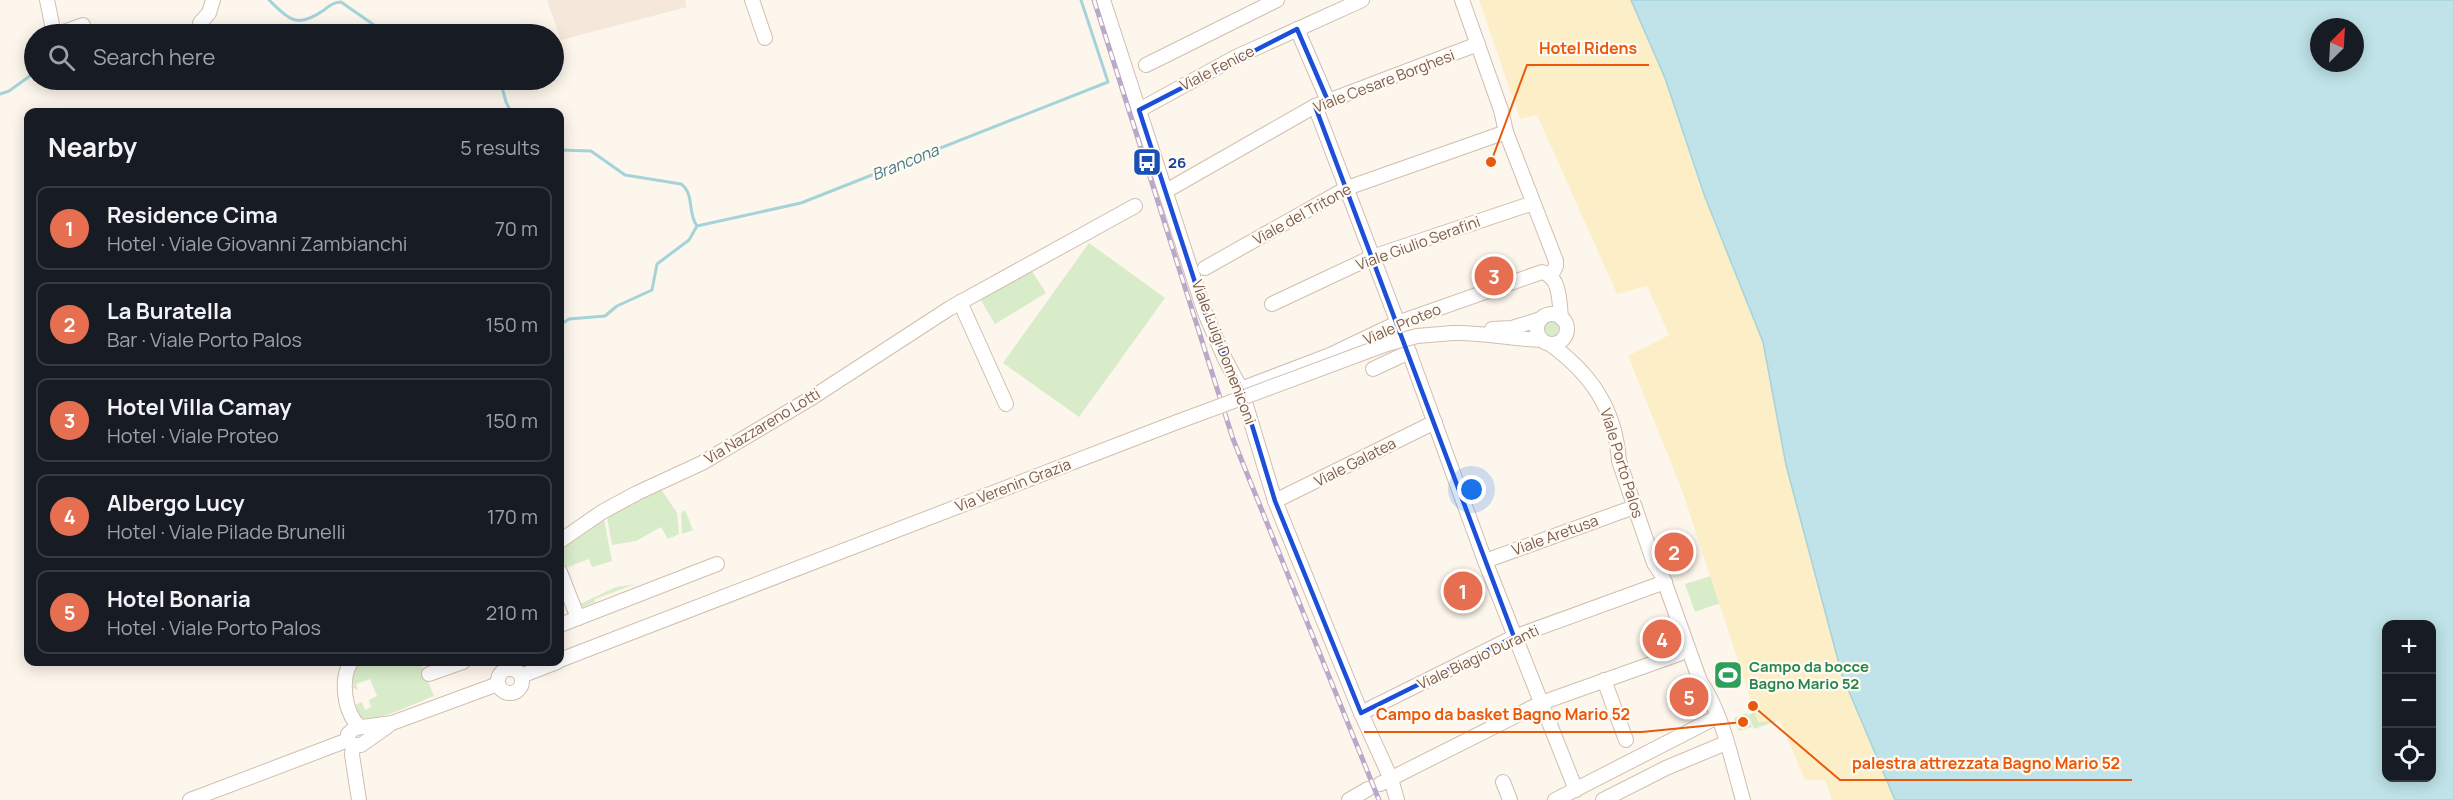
<!DOCTYPE html>
<meta charset="utf-8">
<style>
body{margin:0;font-family:Manrope,sans-serif;background:#242831;color:#f1f3f6}
.controls{position:absolute;right:18px;bottom:18px;display:grid;overflow:hidden;border-radius:12px;box-shadow:0 3px 15px #0003}
.controls button{width:54px;height:54px;display:grid;place-items:center;padding:0;border:0;border-bottom:2px solid #363941;background:#171b24;color:#f1f3f6;font:30px sans-serif}
.compass{position:absolute;left:2310px;top:18px;width:54px;height:54px;border-radius:50%;background:#171b24;box-shadow:0 3px 15px #0003;rotate:24deg}
.you{position:absolute;left:1472px;top:490px;width:21px;height:21px;margin:-15px;border:4px solid #fff;border-radius:50%;background:#1a73e8;box-shadow:0 0 0 9px #1a73e833}
.badge{display:grid;place-items:center;width:39px;height:39px;border-radius:50%;background:#e76f51;color:#fff;font-size:20px;font-weight:700}
.pin{position:absolute;translate:-50% -50%;border:3px solid #fff;box-shadow:0 2px 6px #0006}
.list{margin:0;padding:0;list-style:none}
h2{display:flex;justify-content:space-between;align-items:center;height:78px;margin:0;padding:0 24px;font-size:26px}
h2 small{font-size:20px;font-weight:400;color:#9ea1a6}
.list li{display:grid;grid-template-columns:39px 1fr auto;gap:18px;align-items:center;box-sizing:border-box;height:84px;margin:0 12px 12px;padding:0 12px;border:2px solid #363941;border-radius:12px}
.list b{display:block;font-size:22px;white-space:nowrap}
.list p{margin:0;font-size:20px;white-space:nowrap;color:#9ea1a6}
.list em{font-size:20px;font-style:normal;color:#9ea1a6}
.icon{flex:none;width:33px;height:33px;fill:none;stroke:currentColor;stroke-width:2;stroke-linecap:round;stroke-linejoin:round}
.map{position:relative;flex:none;width:2454px;height:800px;overflow:hidden}
.search{position:absolute;background:#171b24;box-shadow:0 3px 15px #0003;left:24px;top:24px;width:540px;height:66px;display:flex;align-items:center;gap:15px;box-sizing:border-box;padding:0 21px;border-radius:33px;color:#9ea1a6;font-size:22px}
.panel{position:absolute;background:#171b24;box-shadow:0 3px 15px #0003;left:24px;top:108px;width:540px;height:558px;border-radius:12px}
.map>svg:first-child{display:block}
.residential{fill:#f5e8da}
.green{fill:#d8ecc9}
.sand{fill:#fcefc7}
.water{fill:#bfe3e8;stroke:#a5d3da;stroke-width:1.5;fill-rule:evenodd}
.lines{fill:none;stroke-linecap:round;stroke-linejoin:round}
.stream{stroke:#a5d3da;stroke-width:3}
.minor-casing{stroke:#d1beb0;stroke-width:16}
.minor{stroke:#fff;stroke-width:14}
.rail-casing{stroke:#b9a8c9;stroke-width:5}
.rail{stroke:#fffaf3;stroke-width:3;stroke-dasharray:9;stroke-linecap:butt}
.minor-bridge-casing{stroke:#d1beb0;stroke-width:16;stroke-linecap:butt}
.minor-bridge{stroke:#fff;stroke-width:14}
.marked{fill:none;stroke:#1d4ed8;stroke-width:4.5;stroke-linejoin:round}
.labels{text-anchor:middle;dominant-baseline:central;stroke-width:4.5;stroke-linejoin:round;paint-order:stroke}
.street-label{font-size:15px;fill:#7a5c4d;stroke:#fffaf3}
.transit-label{font-size:15px;font-weight:bold;fill:#164399;stroke:#fffaf3;text-anchor:start}
.leisure-label{font-size:15px;font-weight:bold;fill:#27864d;stroke:#fffaf3;text-anchor:start}
.water-label{font-size:16px;font-style:italic;fill:#437c86;stroke:#fffaf3}
.leader{fill:none;stroke:#e8590c;stroke-width:2}
.callout-dot{fill:#e8590c;stroke:#fffaf3;stroke-width:2}
.callout-label{font-size:16px;text-anchor:middle;font-weight:bold;fill:#e8590c;stroke:#fffaf3;stroke-width:4.5;stroke-linejoin:round;paint-order:stroke}
</style>
<div class="map">
<svg width="2454" height="800" viewBox="0 0 2454 800">
<rect width="100%" height="100%" fill="#fdf6ec"/>
<polygon class="residential" points="547,0 685,0 687,7 561,40"/>
<g class="green">
<polygon points="1089,243 1165,298 1079,417 1003,363"/>
<polygon points="1030,268 1046,293 995,324 980,299"/>
<circle cx="1551" cy="329" r="8"/>
<polygon points="661,489 677,513 679,534 668,539 661,527 636,541 612,545 607,517"/>
<polygon points="685,510 693,530 682,534 681,513"/>
<polygon points="604,519 612,561 592,567 589,559 565,568 560,550"/>
<polygon points="1711,576 1720,603 1695,612 1685,584"/>
<polygon points="636,584 595,599 595,602 581,608 580,604 616,587"/>
<path d="M 359,662 L 420,662 L 434,696 C 414,703 379,723 358,718 L 355,705 L 362,702 L 365,710 L 371,707 L 369,700 L 377,696 L 370,679 L 356,684 L 358,690 L 353,688 L 353,677 Z"/>
<polygon points="1774,705 1779,720 1754,729 1748,715"/>
<polygon points="1747,713 1752,727 1739,731 1734,718"/>
</g>
<polygon class="sand" points="1479,0 1631,0 1665,78 1705,197 1763,342 1786,465 1842,675 1895,800 1832,800 1825,780 1805,780 1780,721 1758,722 1682,490 1628,356 1669,335 1647,286 1617,294 1537,115 1520,119"/>
<path class="water" d="M 1631,0 L 2454,0 L 2454,800 L 1895,800 L 1842,675 L 1786,465 L 1763,342 L 1705,197 L 1665,78 ZM 2319,27 L 2355,27 L 2355,63 L 2319,63 ZM 2386,624 L 2432,624 L 2432,778 L 2386,778 Z"/>
<g class="lines">
<g class="stream">
<path d="M 269,0 C 290,20 297,29 324,10 C 329,6 334,2 341,2 L 387,34"/>
<polyline points="500,80 506,102 511,112"/>
<polyline points="0,94 9,91 34,73"/>
<path d="M 560,150 L 591,151 L 625,175 L 681,184 C 695,194 687,213 697,226"/>
<polyline points="697,226 801,203 1108,82 1081,0"/>
<polyline points="560,325 569,319 605,316 617,306 652,290 657,264 689,240 697,226"/>
<polyline points="560,341 563,355 560,358"/>
</g>
<g class="minor-casing">
<g id="minor">
<polyline points="47,0 54,34"/>
<polyline points="752,0 765,38"/>
<polyline points="1103,0 1205,313 1225,359 1241,389 1275,501 1361,713 1391,779 1397,800"/>
<polyline points="1462,0 1501,110 1506,132 1556,261 1556,266 1551,276"/>
<polyline points="200,23 209,13 213,0"/>
<polyline points="1297,29 1328,101"/>
<polyline points="58,34 83,25"/>
<polyline points="1146,65 1277,0"/>
<polyline points="1315,106 1409,352 1485,561 1576,790"/>
<polyline points="1139,110 1236,57 1362,0"/>
<polyline points="1166,191 1315,106 1478,44"/>
<polyline points="1205,268 1347,188 1506,132"/>
<polyline points="960,302 1006,404"/>
<polyline points="1272,304 1372,257 1533,203"/>
<circle cx="1552" cy="329" r="15"/>
<polyline points="1492,329 1512,328 1541,319"/>
<path d="M 1453,333 C 1483,332 1512,339 1542,340"/>
<path d="M 1550,344 C 1591,374 1615,408 1619,461 L 1654,563 L 1662,575 L 1700,681 C 1723,714 1732,762 1743,800"/>
<polyline points="1373,369 1409,352"/>
<path d="M 1241,389 L 1330,355 L 1397,323 L 1542,272 C 1561,277 1559,302 1561,318"/>
<polyline points="1275,501 1435,422"/>
<polyline points="560,541 602,512 637,493 702,463 813,397 950,308 1135,206"/>
<polyline points="1485,561 1626,510"/>
<polyline points="560,572 578,618"/>
<polyline points="560,625 717,564"/>
<polyline points="560,660 1177,422"/>
<path d="M 351,662 C 340,679 344,713 360,727"/>
<circle cx="510" cy="681" r="12"/>
<polyline points="429,674 463,662"/>
<polyline points="521,676 557,662"/>
<polyline points="1604,680 1626,740"/>
<polyline points="1361,713 1514,637 1665,582"/>
<polyline points="348,740 348,734 355,728 392,723 498,684"/>
<polyline points="348,740 353,745 361,745 388,726"/>
<polyline points="353,745 352,755 359,800"/>
<polyline points="1503,782 1510,800"/>
<polyline points="1380,784 1541,703 1679,654"/>
<polyline points="190,800 348,740"/>
<polyline points="1349,800 1368,789"/>
<polyline points="1555,800 1717,717"/>
<polyline points="1603,800 1666,768 1726,743"/>
</g>
</g>
<use href="#minor" class="minor"/>
<g class="rail-casing">
<polyline id="rail" points="1094,0 1233,439 1379,800"/>
</g>
<use href="#rail" class="rail"/>
<g class="minor-bridge-casing">
<polyline id="minor-bridge" points="1177,422 1387,344 1417,336 1453,333"/>
</g>
<use href="#minor-bridge" class="minor-bridge"/>
</g>
<path class="marked" d="M 1297,29 L 1328,101 L 1315,106 L 1514,637 L 1361,713 L 1275,501 L 1241,389 L 1205,313 L 1139,110 Z"/>
<defs>
<g id="bus-square" transform="scale(1.5)"><rect x="-9" y="-9" width="18" height="18" rx="4" fill="#1a4fb4" stroke="#fffaf3"/><path d="M-5-6H5V4H4V6H2V4H-2V6H-4V4H-5ZM-3.5-4V0h7V-4ZM-3.5 1.2v1.5H-2V1.2ZM2 1.2v1.5H3.5V1.2Z" fill="#fff"/></g>
<g id="stadium-square" transform="scale(1.5)"><rect x="-9" y="-9" width="18" height="18" rx="4" fill="#2e9e5b" stroke="#fffaf3"/><path d="M0-5a6.5 5 0 1 0 0 10a6.5 5 0 1 0 0-10ZM-3.5-1.8h7v3.6h-7Z" fill="#fff"/></g>
</defs>
<g fill-rule="evenodd">
<use href="#bus-square" x="1147" y="162"/>
<use href="#stadium-square" x="1728" y="675"/>
</g>
<g class="labels">
<g class="street-label">
<text transform="translate(1217 68) rotate(-27)">Viale Fenice</text>
<text transform="translate(1384 81) rotate(-21)">Viale Cesare Borghesi</text>
<text transform="translate(1302 214) rotate(-29)">Viale del Tritone</text>
<text transform="translate(1418 243) rotate(-20)">Viale Giulio Serafini</text>
<text transform="translate(1402 324) rotate(-23)">Viale Proteo</text>
<text transform="translate(1224 352) rotate(69)">Viale Luigi Domeniconi</text>
<text transform="translate(762 426) rotate(-31)">Via Nazzareno Lotti</text>
<text transform="translate(1355 462) rotate(-27)">Viale Galatea</text>
<text transform="translate(1622 463) rotate(73)">Viale Porto Palos</text>
<text transform="translate(1013 485) rotate(-21)">Via Verenin Grazia</text>
<text transform="translate(1555 535) rotate(-20)">Viale Aretusa</text>
<text transform="translate(1478 657) rotate(-25)">Viale Biagio Duranti</text>
</g>
<g class="transit-label">
<text x="1168" y="162">26</text>
</g>
<g class="leisure-label">
<text x="1749" y="666">Campo da bocce<tspan x="1749" dy="17">Bagno Mario 52</tspan></text>
</g>
<g class="water-label">
<text transform="translate(905 162) rotate(-22)">Brancona</text>
</g>
</g>
<path class="leader" d="M1491 162L1527 65H1649M1743 722L1642 732H1364M1753 706L1840 780H2132"/>
<g class="callout-dot">
<circle cx="1491" cy="162" r="6"/>
<circle cx="1743" cy="722" r="6"/>
<circle cx="1753" cy="706" r="6"/>
</g>
<g class="callout-label">
<text x="1588" y="54">Hotel Ridens</text>
<text x="1503" y="720">Campo da basket Bagno Mario 52</text>
<text x="1986" y="769">palestra attrezzata Bagno Mario 52</text>
</g>
</svg>
<div class="controls">
<button>+</button>
<button>−</button>
<button><svg class="icon" aria-label="locate" viewBox="0 0 24 24"><circle cx="12" cy="12" r="6"/><path d="M12 2v4M12 18v4M2 12h4M18 12h4"/></svg></button>
</div>
<svg class="compass" viewBox="-18 -18 36 36"><path d="M0-13l5 13h-10z" fill="#e53935"/><path d="M0 13l5-13h-10z" fill="#9ea1a6"/></svg>
<div class="you"></div>
<div class="pin badge" style="left:1463px;top:591px">1</div>
<div class="pin badge" style="left:1674px;top:552px">2</div>
<div class="pin badge" style="left:1494px;top:276px">3</div>
<div class="pin badge" style="left:1662px;top:639px">4</div>
<div class="pin badge" style="left:1689px;top:697px">5</div>
<div class="search"><svg class="icon" aria-label="search" viewBox="0 0 24 24"><circle cx="10" cy="10" r="6"/><path d="M15 15l6 6"/></svg>Search here</div>
<section class="panel">
<h2>Nearby<small>5 results</small></h2>
<ul class="list">
<li><span class="badge">1</span><div><b>Residence Cima</b><p>Hotel · Viale Giovanni Zambianchi</p></div><em>70 m</em></li>
<li><span class="badge">2</span><div><b>La Buratella</b><p>Bar · Viale Porto Palos</p></div><em>150 m</em></li>
<li><span class="badge">3</span><div><b>Hotel Villa Camay</b><p>Hotel · Viale Proteo</p></div><em>150 m</em></li>
<li><span class="badge">4</span><div><b>Albergo Lucy</b><p>Hotel · Viale Pilade Brunelli</p></div><em>170 m</em></li>
<li><span class="badge">5</span><div><b>Hotel Bonaria</b><p>Hotel · Viale Porto Palos</p></div><em>210 m</em></li>
</ul>
</section>
</div>
